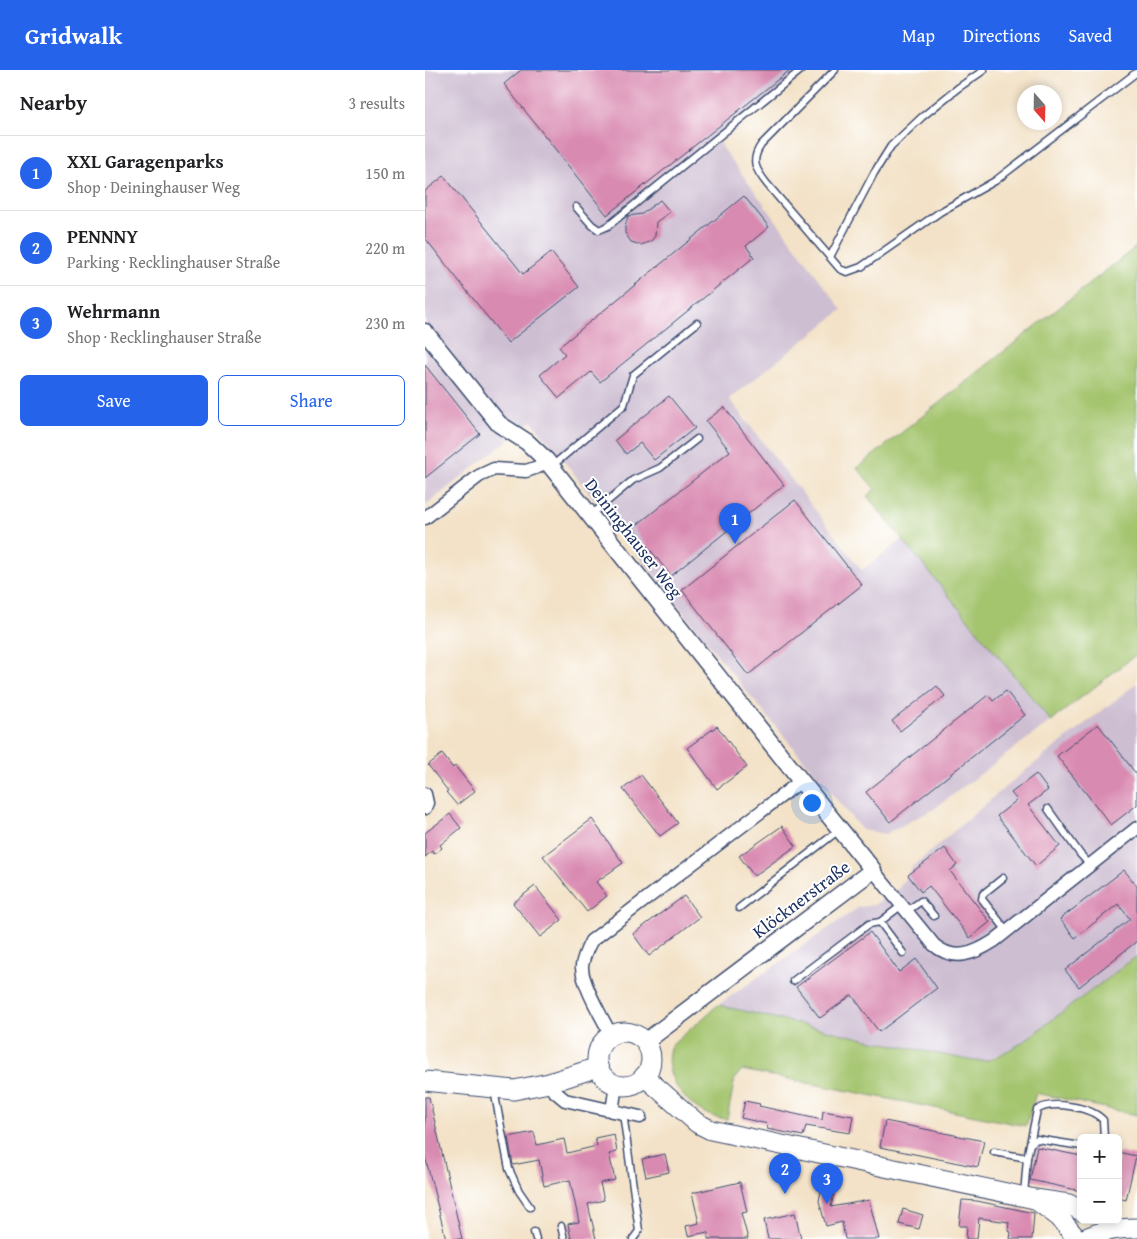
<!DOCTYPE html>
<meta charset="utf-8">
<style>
body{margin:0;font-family:"Gentium Book Plus",serif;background:#f2f2f2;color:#202124}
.controls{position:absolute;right:15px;bottom:15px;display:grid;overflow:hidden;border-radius:8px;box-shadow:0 2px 8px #0003}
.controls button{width:45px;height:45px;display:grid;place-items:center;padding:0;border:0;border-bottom:1px solid #e0e0e0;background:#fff;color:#202124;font:25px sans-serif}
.compass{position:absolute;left:592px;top:15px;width:45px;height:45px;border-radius:50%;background:#fff;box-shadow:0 2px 8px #0003;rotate:160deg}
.you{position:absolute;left:386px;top:732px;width:18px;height:18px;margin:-12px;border:4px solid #fff;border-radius:50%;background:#1a73e8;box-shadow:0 0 0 8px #1a73e833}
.badge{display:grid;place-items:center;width:32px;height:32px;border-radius:50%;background:#2563eb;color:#fff;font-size:16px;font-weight:700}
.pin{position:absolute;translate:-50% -41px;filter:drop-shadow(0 1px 2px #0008)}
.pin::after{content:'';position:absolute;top:26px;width:18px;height:15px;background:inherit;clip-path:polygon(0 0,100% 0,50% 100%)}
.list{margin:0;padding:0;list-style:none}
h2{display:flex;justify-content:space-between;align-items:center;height:65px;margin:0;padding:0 20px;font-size:21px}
h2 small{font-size:16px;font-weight:400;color:#757577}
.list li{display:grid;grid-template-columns:32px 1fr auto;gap:15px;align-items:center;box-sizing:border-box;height:75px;padding:0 20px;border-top:1px solid #e0e0e0}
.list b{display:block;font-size:19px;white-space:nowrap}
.list p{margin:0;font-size:16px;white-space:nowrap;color:#757577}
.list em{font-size:16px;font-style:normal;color:#757577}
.actions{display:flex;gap:10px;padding:15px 20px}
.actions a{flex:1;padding:11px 0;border:1px solid #2563eb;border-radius:8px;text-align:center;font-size:18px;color:#2563eb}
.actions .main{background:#2563eb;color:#fff}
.map{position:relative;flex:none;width:712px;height:1169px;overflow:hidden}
header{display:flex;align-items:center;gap:30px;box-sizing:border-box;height:70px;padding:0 25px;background:#2563eb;color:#fff}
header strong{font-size:24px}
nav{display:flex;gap:28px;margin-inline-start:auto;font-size:18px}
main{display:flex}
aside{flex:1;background:#fff}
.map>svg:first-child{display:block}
.industrial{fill:#cdbed2}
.green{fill:#a4c56e;stroke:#607a66}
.building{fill:#d98ab1}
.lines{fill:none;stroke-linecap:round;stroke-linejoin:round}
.service-casing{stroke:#3b4a6e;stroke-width:9}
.minor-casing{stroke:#3b4a6e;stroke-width:15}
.tertiary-casing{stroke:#3b4a6e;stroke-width:19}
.secondary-casing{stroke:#3b4a6e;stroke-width:21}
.service{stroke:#fff;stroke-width:6}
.minor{stroke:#fff;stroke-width:12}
.tertiary{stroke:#fff;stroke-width:16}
.secondary{stroke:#fff;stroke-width:19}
.labels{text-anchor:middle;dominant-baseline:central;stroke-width:4;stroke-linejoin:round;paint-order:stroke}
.street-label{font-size:18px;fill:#1b2f5e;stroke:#fff}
</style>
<header>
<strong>Gridwalk</strong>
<nav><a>Map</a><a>Directions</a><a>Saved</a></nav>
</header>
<main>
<aside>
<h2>Nearby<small>3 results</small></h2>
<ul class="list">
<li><span class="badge">1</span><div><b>XXL Garagenparks</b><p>Shop · Deininghauser Weg</p></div><em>150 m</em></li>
<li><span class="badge">2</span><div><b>PENNNY</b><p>Parking · Recklinghauser Straße</p></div><em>220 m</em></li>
<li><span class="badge">3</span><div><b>Wehrmann</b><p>Shop · Recklinghauser Straße</p></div><em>230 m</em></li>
</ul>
<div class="actions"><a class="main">Save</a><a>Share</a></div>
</aside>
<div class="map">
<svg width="712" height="1169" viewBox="0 0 712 1169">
<rect width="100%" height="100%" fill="#fff"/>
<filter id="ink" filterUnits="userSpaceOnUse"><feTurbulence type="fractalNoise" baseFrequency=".02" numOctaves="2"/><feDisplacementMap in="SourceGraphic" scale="10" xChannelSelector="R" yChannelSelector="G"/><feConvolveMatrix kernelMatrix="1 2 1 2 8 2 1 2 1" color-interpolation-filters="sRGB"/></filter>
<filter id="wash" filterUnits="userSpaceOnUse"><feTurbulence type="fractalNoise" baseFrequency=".0096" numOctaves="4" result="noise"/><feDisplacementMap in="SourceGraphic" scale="20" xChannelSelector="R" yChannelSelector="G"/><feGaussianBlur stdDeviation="1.12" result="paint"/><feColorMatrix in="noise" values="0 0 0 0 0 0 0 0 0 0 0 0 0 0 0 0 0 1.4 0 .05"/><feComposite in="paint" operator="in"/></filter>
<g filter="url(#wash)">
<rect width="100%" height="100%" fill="#f3e2c7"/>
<g class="industrial">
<polygon points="0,0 385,0 294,73 417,240 304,329 437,500 478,469 626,651 509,739 460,764 437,760 317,616 107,351 0,436"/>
<polygon points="712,613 712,886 693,901 595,974 560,991 549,991 444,970 293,935 434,837 449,835 474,818 487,797 591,708"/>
</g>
<g class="green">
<polygon points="712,176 712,584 626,651 442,426 450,419 432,398"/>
<path d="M 712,886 L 712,1045 L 611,1023 L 601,1056 L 317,1000 L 310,1008 L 302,1049 C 295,1048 288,1047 282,1044 C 259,1033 235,1003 246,976 L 293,935 L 444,970 L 549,991 L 560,991 L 569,988 L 595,974 Z"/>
</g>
<g id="blocks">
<g class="building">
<polygon points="96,0 365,0 182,145 79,14"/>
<polygon points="19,106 98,204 126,182 154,217 83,273 0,168 0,121"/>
<polygon points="319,126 344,157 321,176 329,187 175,312 166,302 134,328 115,305 140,284 134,277"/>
<polygon points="235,130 245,142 231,152 230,166 226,171 216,175 206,172 200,163 200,157 203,146 217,144"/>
<polygon points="0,295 55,364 0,408"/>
<polygon points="244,326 270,358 229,390 215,373 201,384 190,370"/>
<polygon points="299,337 359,415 246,506 208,458 305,381 281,351"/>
<polygon points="370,430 437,515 323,605 257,520"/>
<polygon points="512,616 520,626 475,661 467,651"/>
<polygon points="581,621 600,645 465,752 441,722 563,625 568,631"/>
<polygon points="673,654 712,705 712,735 686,755 632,686"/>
<polygon points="292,656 322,697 292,719 262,678"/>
<polygon points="17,684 28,698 30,696 50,721 32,735 21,722 23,721 3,695"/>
<polygon points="611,704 623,720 603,735 635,776 611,796 572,746 592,730 586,723"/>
<polygon points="216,705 253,753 235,766 198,719"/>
<polygon points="25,744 36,758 15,775 17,778 9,784 7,781 0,787 0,763"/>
<polygon points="167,749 198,793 171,812 182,826 162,842 118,786"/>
<polygon points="357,756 371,776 329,806 314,786"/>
<polygon points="520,778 532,795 525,801 565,852 545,868 504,816 496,822 483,805"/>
<polygon points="699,800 712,816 712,871 654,917 640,900 705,849 693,834 650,868 635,849"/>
<polygon points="110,816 137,850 115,867 88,833"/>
<polygon points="259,826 275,847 224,886 208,864"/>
<polygon points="445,862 474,902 491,889 512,918 454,962 427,925 395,948 371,917"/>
<polygon points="0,1027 4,1027 37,1169 21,1169 0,1086"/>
<polygon points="320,1031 335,1034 334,1036 397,1050 398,1041 428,1046 425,1063 381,1056 378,1066 342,1059 343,1054 316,1048"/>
<polygon points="460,1051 559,1071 553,1097 455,1077"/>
<polygon points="109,1062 112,1075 139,1069 142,1083 172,1076 170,1068 189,1064 192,1082 184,1084 190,1110 175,1113 179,1130 163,1134 171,1169 146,1169 143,1154 154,1152 145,1110 119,1116 114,1090 88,1095 83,1067"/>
<polygon points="612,1077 656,1086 656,1121 605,1110"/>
<polygon points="693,1082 711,1086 701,1130 693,1128"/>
<polygon points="240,1084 244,1102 221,1107 217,1089"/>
<polygon points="398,1111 411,1114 406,1137 444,1130 454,1169 420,1169 417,1152 401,1156 394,1131"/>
<polygon points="315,1112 322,1142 316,1143 323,1169 283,1169 283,1162 263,1166 261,1156 274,1153 267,1123"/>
<polygon points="537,1130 552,1131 609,1143 607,1169 585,1169 586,1162 583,1161 584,1152 554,1148 552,1169 541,1169 542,1156 534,1156"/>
<polygon points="478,1139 498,1145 494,1159 474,1154"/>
<polygon points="370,1143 376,1169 343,1169 339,1150"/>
</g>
</g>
</g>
<g filter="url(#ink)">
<use href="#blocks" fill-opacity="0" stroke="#3b4a6e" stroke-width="1"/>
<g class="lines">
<g class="service-casing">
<g id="service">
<path d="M 410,0 L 336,75 C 325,91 331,100 342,114 L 415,199 L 422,202 L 436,197 L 515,142 L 570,111 L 712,2"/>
<polyline points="151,137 167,155 174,160 183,156 376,0"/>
<polyline points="405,187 449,103 466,76 497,47 533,18 559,0"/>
<polyline points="127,396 199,335 208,305 272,253"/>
<polyline points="166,445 208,410 235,398 272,369"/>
<polyline points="623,739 655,784 665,795"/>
<polyline points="578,808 558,824 557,829 582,861"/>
<polyline points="314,838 414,760"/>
<polyline points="482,841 496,831 509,846"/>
<polyline points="455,852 478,883"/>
<polyline points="368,911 444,854 455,852 477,835"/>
<polyline points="69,1020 84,1099 94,1121 105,1137"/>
<polyline points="198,1043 214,1161 208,1169"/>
<polyline points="605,1074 612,1069 656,1076"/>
<polyline points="569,1082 602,1088"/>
<path d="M 599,1125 L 602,1088 L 612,1040 C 627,1030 666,1037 678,1050 L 679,1068"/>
<polyline points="136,1156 139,1169"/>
<polyline points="109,1162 111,1169"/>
</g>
</g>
<g class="minor-casing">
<g id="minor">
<polyline points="0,448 54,406 69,399 101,401 113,397 121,390"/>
<polyline points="0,724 2,733 0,738"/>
<path d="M 448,800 L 509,875 C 529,892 549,884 569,871 L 712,758"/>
<path d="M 186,965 C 178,949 156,913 157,896 C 158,887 162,879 166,871 L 376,711"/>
<polyline points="124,1013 128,1020 140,1030 215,1047"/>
<polyline points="187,1041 191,1015"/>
</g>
</g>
<g class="tertiary-casing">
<polyline id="tertiary" points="0,262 74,354 102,372 121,390 376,711 448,800 220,972"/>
</g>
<g class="secondary-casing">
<g id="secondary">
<circle cx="199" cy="989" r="27"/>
<polyline points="219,1006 272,1053 286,1060 610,1129 644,1134 656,1141"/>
<polyline points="0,1011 89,1020 124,1013 173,997"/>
<polyline points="611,1130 634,1147 652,1169"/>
<path d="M 659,1169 C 676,1160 693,1158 712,1158"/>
</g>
</g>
<use href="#service" class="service"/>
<use href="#minor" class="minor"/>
<use href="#tertiary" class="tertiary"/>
<use href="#secondary" class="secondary"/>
</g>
</g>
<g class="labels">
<g class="street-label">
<text transform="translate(209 468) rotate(52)">Deininghauser Weg</text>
<text transform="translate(376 829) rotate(-37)">Klöcknerstraße</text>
</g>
</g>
</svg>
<div class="controls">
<button>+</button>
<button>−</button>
</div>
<svg class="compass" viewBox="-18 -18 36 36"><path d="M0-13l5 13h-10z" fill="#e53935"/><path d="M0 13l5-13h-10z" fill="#757577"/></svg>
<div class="you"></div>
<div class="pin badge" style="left:310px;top:474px">1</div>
<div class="pin badge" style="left:360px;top:1124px">2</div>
<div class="pin badge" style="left:402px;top:1134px">3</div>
</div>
</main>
